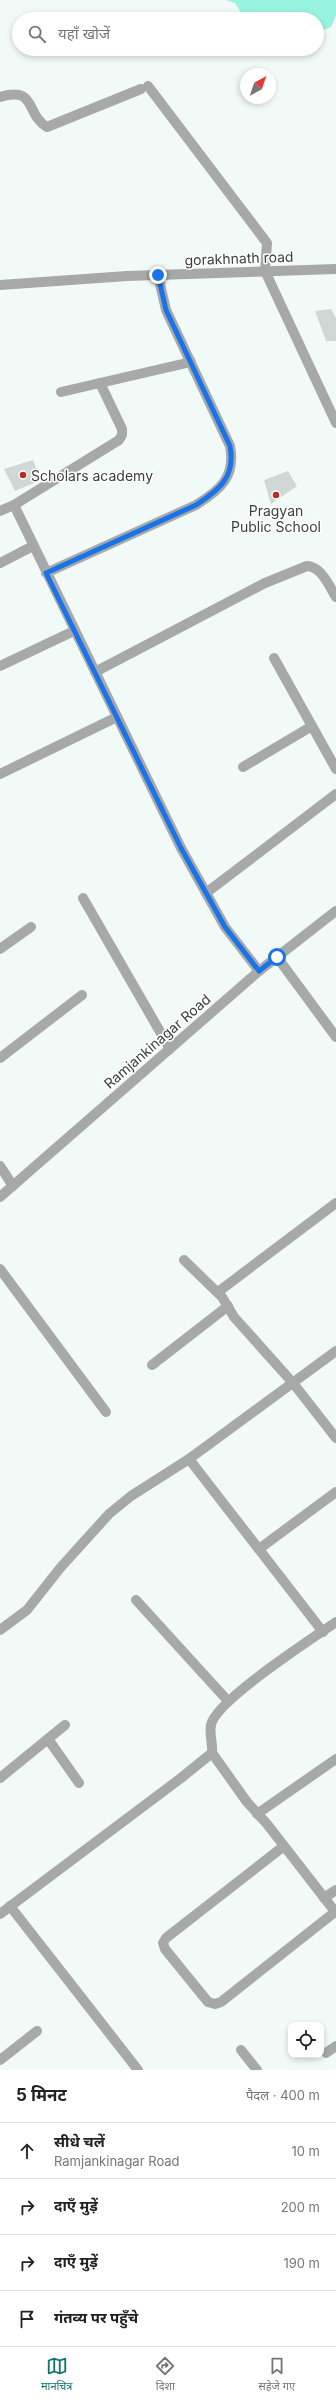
<!DOCTYPE html>
<html lang="hi">
<meta charset="utf-8">
<style>
body{margin:0;font-family:Inter,"Noto Sans Devanagari",sans-serif;background:#f2f2f2;color:#222}
.controls{position:absolute;right:12px;bottom:12px;display:grid;overflow:hidden;border-radius:8px;box-shadow:0 2px 6px #0003}
.controls button{width:36px;height:36px;display:grid;place-items:center;padding:0;border:0;border-bottom:1px solid #e0e0e0;background:#fff;color:#222;font:20px sans-serif}
.compass{position:absolute;left:240px;top:68px;width:36px;height:36px;border-radius:50%;background:#fff;box-shadow:0 2px 6px #0003;rotate:40deg}
.stop{position:absolute;width:12px;height:12px;margin:-9px;border:3px solid #1a73e8;border-radius:50%;background:#fff}
.stop.end{background:#1a73e8;border-color:#fff;box-shadow:0 1px 4px #0008}
.list{margin:0;padding:0;list-style:none}
h2{display:flex;justify-content:space-between;align-items:center;height:52px;margin:0;padding:0 16px;font-size:17px}
h2 small{font-size:13px;font-weight:400;color:#767676}
.list li{display:grid;grid-template-columns:26px 1fr auto;gap:12px;align-items:center;box-sizing:border-box;height:56px;padding:0 16px;border-top:1px solid #e0e0e0}
.list b{display:block;font-size:15px;white-space:nowrap}
.list p{margin:0;font-size:13px;white-space:nowrap;color:#767676}
.list em{font-size:13px;font-style:normal;color:#767676}
.icon{flex:none;width:22px;height:22px;fill:none;stroke:currentColor;stroke-width:2;stroke-linecap:round;stroke-linejoin:round}
.map{position:relative;flex:none;width:336px;height:2070px;overflow:hidden}
.search{position:absolute;background:#fff;box-shadow:0 2px 6px #0003;left:12px;right:12px;top:12px;height:44px;display:flex;align-items:center;gap:10px;box-sizing:border-box;padding:0 14px;border-radius:22px;color:#767676;font-size:15px}
.sheet{height:276px;background:#fff}
nav{display:flex;justify-content:space-around;align-items:center;box-sizing:border-box;height:56px;border-top:1px solid #e0e0e0;background:#fff;font-size:11px;color:#767676}
nav a{display:grid;justify-items:center;gap:2px}
nav .on{color:#0f766e}
.map>svg:first-child{display:block}
.green{fill:#98f4df}
.building{fill:#cfd8d5}
.lines{fill:none;stroke-linecap:round;stroke-linejoin:round}
.minor{stroke:#a6a9a8;stroke-width:10}
.route{stroke:#1a73e8;stroke-width:5}
.poi-dot{fill:#ba2c24;stroke:#fff;stroke-width:1.5}
.labels{text-anchor:middle;dominant-baseline:central;stroke-width:3;stroke-linejoin:round;paint-order:stroke}
.street-label{font-size:14px;fill:#3a3e3d;stroke:#fff}
.poi-label{font-size:14px;fill:#3a3e3d;stroke:#fff;text-anchor:start}
</style>
<div class="map">
<svg width="336" height="2070" viewBox="0 0 336 2070">
<rect width="100%" height="100%" fill="#f1faf7"/>
<polygon class="green" points="225,0 336,0 336,15 331,27 317,33 317,19 245,19 235,3"/>
<g class="building">
<polygon points="331,309 336,318 336,341 326,341 315,311"/>
<polygon points="33,460 41,480 15,491 4,469"/>
<polygon points="288,471 297,486 271,504 264,480"/>
</g>
<g class="lines">
<g class="minor">
<polyline points="148,86 267,243 265,271 336,423"/>
<path d="M 0,97 C 37,86 25,114 47,127 L 141,89"/>
<polyline points="0,285 127,276 336,269"/>
<polyline points="61,392 191,362"/>
<polyline points="14,505 181,848 225,927 259,971"/>
<polyline points="0,511 14,505 119,440 122,435 122,429 100,383"/>
<polyline points="0,563 33,546"/>
<path d="M 46,573 L 196,505 C 220,490 236,477 230,446 L 166,310 L 158,275"/>
<polyline points="274,658 336,769"/>
<polyline points="0,666 74,631"/>
<path d="M 95,672 L 265,583 L 307,566 C 322,567 329,586 336,597"/>
<polyline points="243,767 312,726"/>
<polyline points="0,774 117,717"/>
<polyline points="206,893 336,794"/>
<polyline points="83,898 170,1049"/>
<polyline points="0,949 31,927"/>
<polyline points="277,957 336,1037"/>
<polyline points="0,1058 82,995"/>
<polyline points="0,1166 13,1186"/>
<polyline points="0,1197 259,971 336,911"/>
<polyline points="184,1260 222,1297 234,1317 293,1383 336,1438"/>
<polyline points="0,1269 106,1412"/>
<polyline points="218,1292 336,1203"/>
<polyline points="152,1365 228,1306"/>
<polyline points="189,1459 323,1632"/>
<polyline points="259,1549 336,1492"/>
<polyline points="136,1600 228,1701"/>
<polyline points="0,1630 27,1610 61,1567 109,1514 131,1496 189,1459 336,1351"/>
<polyline points="48,1739 79,1783"/>
<polyline points="212,1753 247,1802 267,1824 336,1913"/>
<polyline points="0,1778 65,1725"/>
<polyline points="257,1814 336,1759"/>
<polyline points="284,1846 166,1938 163,1943 165,1949 208,2002 215,2004 221,2002 335,1912"/>
<polyline points="324,1898 336,1890"/>
<polyline points="10,1906 138,2070"/>
<path d="M 0,1914 L 181,1778 L 212,1753 C 213,1744 209,1733 211,1725 C 215,1701 312,1639 336,1622"/>
<polyline points="241,2050 257,2070"/>
<polyline points="326,2053 336,2046"/>
<polyline points="0,2060 37,2031"/>
</g>
</g>
<g class="lines">
<path class="route" d="M 158,275 L 166,310 L 230,446 C 236,477 219,490 196,505 L 46,573 L 181,848 L 225,927 L 259,971 L 277,957"/>
</g>
<g class="poi-dot">
<circle cx="23" cy="475" r="4"/>
<circle cx="276" cy="495" r="4"/>
</g>
<g class="labels">
<g class="street-label">
<text transform="translate(239 258) rotate(-2)">gorakhnath road</text>
<text transform="translate(157 1041) rotate(-41)">Ramjankinagar Road</text>
</g>
<g class="poi-label">
<text x="31" y="475">Scholars academy</text>
<text x="276" y="510" text-anchor="middle">Pragyan<tspan x="276" dy="16">Public School</tspan></text>
</g>
</g>
</svg>
<div class="controls">
<button><svg class="icon" aria-label="locate" viewBox="0 0 24 24"><circle cx="12" cy="12" r="6"/><path d="M12 2v4M12 18v4M2 12h4M18 12h4"/></svg></button>
</div>
<svg class="compass" viewBox="-18 -18 36 36"><path d="M0-13l5 13h-10z" fill="#e53935"/><path d="M0 13l5-13h-10z" fill="#767676"/></svg>
<div class="stop" style="left:277px;top:957px"></div>
<div class="stop end" style="left:158px;top:275px"></div>
<div class="search"><svg class="icon" aria-label="search" viewBox="0 0 24 24"><circle cx="10" cy="10" r="6"/><path d="M15 15l6 6"/></svg>यहाँ खोजें</div>
</div>
<section class="sheet">
<h2>5 मिनट<small>पैदल · 400 m</small></h2>
<ul class="list">
<li><svg class="icon" aria-label="ahead" viewBox="0 0 24 24"><path d="M12 20V5M6 11l6-6 6 6"/></svg><div><b>सीधे चलें</b><p>Ramjankinagar Road</p></div><em>10 m</em></li>
<li><svg class="icon" aria-label="right" viewBox="0 0 24 24"><path d="M7 20v-9h11M14 6l5 5-5 5"/></svg><div><b>दाएँ मुड़ें</b></div><em>200 m</em></li>
<li><svg class="icon" aria-label="right" viewBox="0 0 24 24"><path d="M7 20v-9h11M14 6l5 5-5 5"/></svg><div><b>दाएँ मुड़ें</b></div><em>190 m</em></li>
<li><svg class="icon" aria-label="arrive" viewBox="0 0 24 24"><path d="M6 21V4h12l-3 4 3 4H6"/></svg><div><b>गंतव्य पर पहुँचे</b></div></li>
</ul>
</section>
<nav>
<a class="on"><svg class="icon" aria-label="map" viewBox="0 0 24 24"><path d="M3 6l6-2 6 2 6-2v14l-6 2-6-2-6 2zM9 4v14M15 6v14"/></svg>मानचित्र</a>
<a><svg class="icon" aria-label="directions" viewBox="0 0 24 24"><path d="M12 3l9 9-9 9-9-9zM9 14v-3h6M13 9l2 2-2 2"/></svg>दिशा</a>
<a><svg class="icon" aria-label="saved" viewBox="0 0 24 24"><path d="M7 4h10v16l-5-4-5 4z"/></svg>सहेजे गए</a>
</nav>
